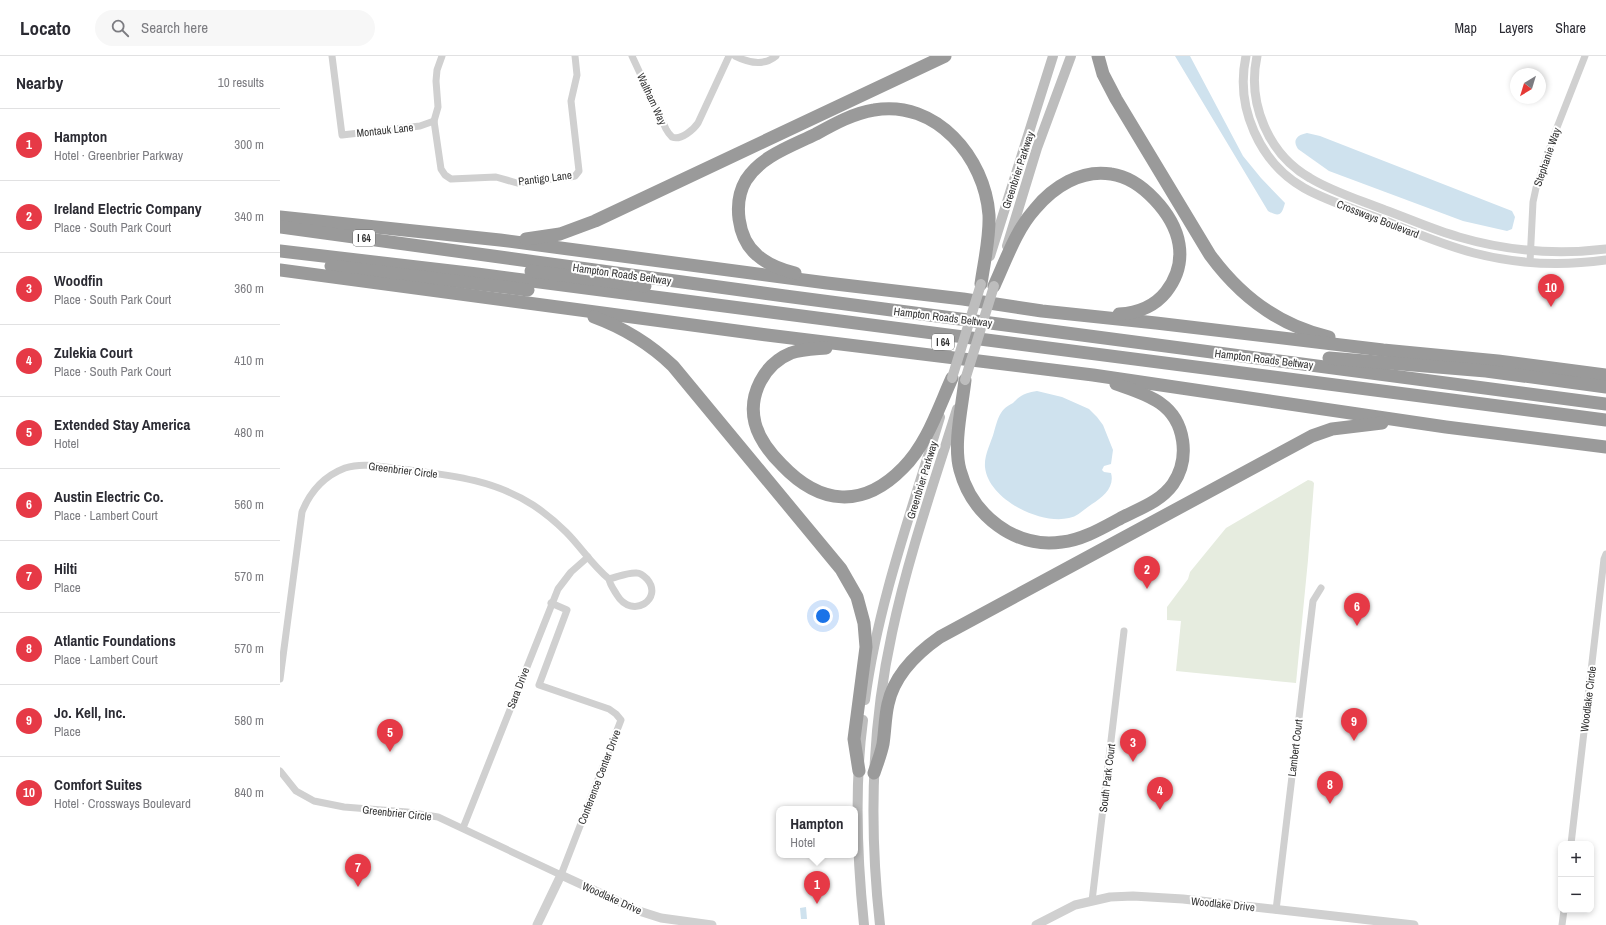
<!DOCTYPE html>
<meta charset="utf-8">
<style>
body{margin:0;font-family:"Archivo Narrow",sans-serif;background:#f7f7f7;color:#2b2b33}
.controls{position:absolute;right:12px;bottom:12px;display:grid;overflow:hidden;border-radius:8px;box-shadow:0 2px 6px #0003}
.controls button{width:36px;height:36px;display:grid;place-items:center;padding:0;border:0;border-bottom:1px solid #e1e1e2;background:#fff;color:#2b2b33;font:20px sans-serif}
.compass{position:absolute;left:1230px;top:12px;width:36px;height:36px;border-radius:50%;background:#fff;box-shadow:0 2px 6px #0003;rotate:218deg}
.you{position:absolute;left:543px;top:560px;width:14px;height:14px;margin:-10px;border:3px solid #fff;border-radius:50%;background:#1a73e8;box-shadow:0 0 0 6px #1a73e833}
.badge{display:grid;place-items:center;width:26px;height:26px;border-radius:50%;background:#e63946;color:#fff;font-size:13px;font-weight:700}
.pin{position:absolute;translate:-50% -33px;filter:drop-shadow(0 1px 2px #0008)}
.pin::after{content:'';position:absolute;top:21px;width:14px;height:12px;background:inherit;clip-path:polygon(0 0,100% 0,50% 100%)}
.popup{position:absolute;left:496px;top:750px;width:82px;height:52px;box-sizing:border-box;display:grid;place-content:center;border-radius:8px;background:#fff;filter:drop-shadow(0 1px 3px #0005);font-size:13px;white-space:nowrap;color:#7c7c81}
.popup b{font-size:15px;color:#2b2b33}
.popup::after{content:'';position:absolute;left:50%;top:100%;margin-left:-8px;border:8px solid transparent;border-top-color:#fff}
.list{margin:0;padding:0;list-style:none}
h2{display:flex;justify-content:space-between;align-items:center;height:52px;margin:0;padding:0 16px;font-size:17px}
h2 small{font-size:13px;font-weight:400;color:#7c7c81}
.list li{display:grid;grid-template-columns:26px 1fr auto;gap:12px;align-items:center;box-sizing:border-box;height:72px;padding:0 16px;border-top:1px solid #e1e1e2}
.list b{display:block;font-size:15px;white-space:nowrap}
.list p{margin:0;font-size:13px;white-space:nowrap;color:#7c7c81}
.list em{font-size:13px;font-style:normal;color:#7c7c81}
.icon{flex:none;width:22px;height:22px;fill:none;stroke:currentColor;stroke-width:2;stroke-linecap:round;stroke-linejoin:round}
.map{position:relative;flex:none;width:1326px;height:869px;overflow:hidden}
header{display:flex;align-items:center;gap:24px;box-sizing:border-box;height:56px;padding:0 20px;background:#fff;border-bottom:1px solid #e1e1e2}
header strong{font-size:19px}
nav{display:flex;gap:22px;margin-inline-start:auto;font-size:14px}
.search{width:280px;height:36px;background:#f7f7f7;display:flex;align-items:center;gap:10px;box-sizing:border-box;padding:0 14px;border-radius:22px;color:#7c7c81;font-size:15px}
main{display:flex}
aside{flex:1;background:#fff}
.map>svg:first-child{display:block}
.green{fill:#e6ecdf}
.water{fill:#cfe2ee}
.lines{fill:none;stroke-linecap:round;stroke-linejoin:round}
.minor{stroke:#d0d0d0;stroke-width:7}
.tertiary{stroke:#d0d0d0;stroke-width:9}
.secondary{stroke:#bdbdbd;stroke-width:10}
.motorway{stroke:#9a9a9a;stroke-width:13}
.secondary-bridge{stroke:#bdbdbd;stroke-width:10}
.labels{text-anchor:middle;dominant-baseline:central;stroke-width:4;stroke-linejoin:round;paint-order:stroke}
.shield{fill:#fff;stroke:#707070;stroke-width:1}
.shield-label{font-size:10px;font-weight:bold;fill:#333}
.street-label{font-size:11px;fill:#333;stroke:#fff}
</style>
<header>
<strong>Locato</strong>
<div class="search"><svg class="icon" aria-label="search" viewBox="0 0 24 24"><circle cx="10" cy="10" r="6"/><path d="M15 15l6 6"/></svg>Search here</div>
<nav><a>Map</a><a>Layers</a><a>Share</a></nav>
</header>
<main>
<aside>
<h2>Nearby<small>10 results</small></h2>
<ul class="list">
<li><span class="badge">1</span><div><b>Hampton</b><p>Hotel · Greenbrier Parkway</p></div><em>300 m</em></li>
<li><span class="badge">2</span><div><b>Ireland Electric Company</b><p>Place · South Park Court</p></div><em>340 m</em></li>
<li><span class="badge">3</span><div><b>Woodfin</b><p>Place · South Park Court</p></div><em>360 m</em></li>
<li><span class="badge">4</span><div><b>Zulekia Court</b><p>Place · South Park Court</p></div><em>410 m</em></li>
<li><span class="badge">5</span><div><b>Extended Stay America</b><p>Hotel</p></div><em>480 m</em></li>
<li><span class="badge">6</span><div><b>Austin Electric Co.</b><p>Place · Lambert Court</p></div><em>560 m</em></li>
<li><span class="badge">7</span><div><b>Hilti</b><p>Place</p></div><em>570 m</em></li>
<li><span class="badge">8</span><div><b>Atlantic Foundations</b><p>Place · Lambert Court</p></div><em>570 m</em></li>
<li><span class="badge">9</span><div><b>Jo. Kell, Inc.</b><p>Place</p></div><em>580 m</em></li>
<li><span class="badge">10</span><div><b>Comfort Suites</b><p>Hotel · Crossways Boulevard</p></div><em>840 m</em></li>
</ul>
</aside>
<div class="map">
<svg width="1326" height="869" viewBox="0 0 1326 869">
<rect width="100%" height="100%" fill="#fff"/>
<polygon class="green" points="1028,424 1032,425 1034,427 1028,504 1016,627 896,615 901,565 887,564 887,551 908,523 910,516 946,472"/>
<g class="water">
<path d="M 895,0 L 910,0 L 963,100 L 981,122 L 1005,147 C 1002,158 1000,162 988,155 Z"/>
<path d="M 1027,77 L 1040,80 L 1232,155 L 1235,161 L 1232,173 L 1227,175 L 1183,165 L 1049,115 L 1018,93 C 1012,84 1017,79 1027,77 Z"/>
<path d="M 757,335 L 782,341 L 809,353 L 817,361 L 823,369 L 833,394 L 831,408 L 824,410 L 822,414 L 824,416 L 831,417 C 835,431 823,441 812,448 C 804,453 799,460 789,462 C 760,469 708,443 705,411 C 704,399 711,387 714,376 C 718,362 720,353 733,347 C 734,346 736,344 737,343 C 743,338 749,336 757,335 Z"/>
<polygon points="526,851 527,863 521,863 520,852"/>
</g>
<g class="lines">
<g class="minor">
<polyline points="52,0 62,79 140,70 154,65"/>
<polyline points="162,0 157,14 156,25 158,51 154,65 161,113 165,119 171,123 216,121 237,127 290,121 295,120 299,115 291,45 297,19 295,0"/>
<path d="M 352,0 L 386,73 C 387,75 390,79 392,81 C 401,85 414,73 418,67 L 449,0"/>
<path d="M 455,0 C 469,7 484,10 496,0"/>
<polyline points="1250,206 1253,146 1256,132 1276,74 1305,0"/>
<path d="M 0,623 L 22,456 C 30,436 44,420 65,412 C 83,406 103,411 122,413 C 168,419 213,423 253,449 C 265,457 276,466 286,476 C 301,491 312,509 329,523 C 330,529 334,534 337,539 C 352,564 384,543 367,523 C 364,520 361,517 357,517 C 348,516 338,521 329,523"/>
<polyline points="0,715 16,735 34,745 64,751 127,756 158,761 281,819 341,664 336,658 329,653 259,629 287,554 271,547"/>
<polyline points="183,772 278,533 291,516 308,501"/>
<polyline points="1291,788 1324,503 1326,498"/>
<polyline points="812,845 844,575"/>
<polyline points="996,854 1033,545 1041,532"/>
<polyline points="1282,869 1284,854"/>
</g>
<g class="tertiary">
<path d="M 966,0 C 955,51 979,106 1024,132 C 1049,146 1077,154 1103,164 C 1133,176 1162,189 1194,197 C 1236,208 1283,210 1326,204"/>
<path d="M 977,0 C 967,47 988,98 1030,122 C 1053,136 1080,144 1105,154 C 1130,163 1154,174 1179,181 C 1227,195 1277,199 1326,193"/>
<polyline points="257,869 281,819 359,855 381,862 432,869"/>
<polyline points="756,869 795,849 830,841 853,840 903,843 1134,869"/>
</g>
<g class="secondary">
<polyline points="727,190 757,92 791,0"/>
<polyline points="710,200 773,0"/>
<path d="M 585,644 C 598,547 632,454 660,361"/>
<path d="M 583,664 C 574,732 577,801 584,869"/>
<path d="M 600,869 C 589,771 591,673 612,577 C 628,501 654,427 677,353"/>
</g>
<g class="motorway">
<path d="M 818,0 L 823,18 L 836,43 L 930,199 C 960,240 1000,270 1049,281"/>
<polyline points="0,161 220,184 547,227 683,243 762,255 876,267 1103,294 1218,305 1326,319"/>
<polyline points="0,171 505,240 1326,348"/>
<polyline points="246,183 280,178 315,165 665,0"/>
<polyline points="0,195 197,218 1326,364"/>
<polyline points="51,210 248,234"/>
<polyline points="0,214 487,279 813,319 1166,371 1326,391"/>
<polyline points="251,215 365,230"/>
<path d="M 515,217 C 502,214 487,208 477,199 C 457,182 453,146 466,124 C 481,100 512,90 536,78 C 554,68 574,57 594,54 C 656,43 705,102 709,159 C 710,182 704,206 701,228"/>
<path d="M 714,230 C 726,204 736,174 755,153 C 773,131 801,113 831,118 C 861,122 894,158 899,188 C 902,206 897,222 886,236 C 874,251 857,257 839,258"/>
<path d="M 314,261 C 344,272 370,288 393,310 L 561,513 L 577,541 L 584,567 L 586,591 L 574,683 L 579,715"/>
<path d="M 546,292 C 534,293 522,293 511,297 C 484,308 468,339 475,367 C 479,383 491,398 502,409 C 540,449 583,453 623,412 C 647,388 658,353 672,322"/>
<polyline points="1049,302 1206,315 1326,331"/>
<path d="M 685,324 C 682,351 673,389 680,414 C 692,459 735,493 782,486 C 803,484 824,471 843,461 C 861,452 881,445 893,428 C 910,403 906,365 880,347 C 867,338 850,333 836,328"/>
<path d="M 594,717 C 597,708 601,698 603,688 C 605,675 605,661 608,648 C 614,620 637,597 660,581 L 1032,380 L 1052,373 L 1102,367"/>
</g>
<g class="secondary-bridge">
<polyline points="672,322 701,228"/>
<polyline points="685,324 714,230"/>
</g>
</g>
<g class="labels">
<g class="shield">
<rect x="73" y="174" width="22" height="16" rx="3"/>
<rect x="652" y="278" width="22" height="16" rx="3"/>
</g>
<g class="shield-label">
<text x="84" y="182">I 64</text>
<text x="663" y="286">I 64</text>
</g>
<g class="street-label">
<text transform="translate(372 43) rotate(65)">Waltham Way</text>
<text transform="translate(105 74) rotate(-6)">Montauk Lane</text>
<text transform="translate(1267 101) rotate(-71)">Stephanie Way</text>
<text transform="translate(738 114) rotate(-72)">Greenbrier Parkway</text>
<text transform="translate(265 122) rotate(-7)">Pantigo Lane</text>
<text transform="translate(1098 163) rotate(21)">Crossways Boulevard</text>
<text transform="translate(342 218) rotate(8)">Hampton Roads Beltway</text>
<text transform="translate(663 261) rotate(7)">Hampton Roads Beltway</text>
<text transform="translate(984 303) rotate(7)">Hampton Roads Beltway</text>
<text transform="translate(123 414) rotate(7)">Greenbrier Circle</text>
<text transform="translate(642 424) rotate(-73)">Greenbrier Parkway</text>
<text transform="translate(238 632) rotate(-69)">Sara Drive</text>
<text transform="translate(1308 643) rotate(-83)">Woodlake Circle</text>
<text transform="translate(1015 692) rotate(-83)">Lambert Court</text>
<text transform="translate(319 721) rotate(-69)">Conference Center Drive</text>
<text transform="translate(827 722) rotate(-83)">South Park Court</text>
<text transform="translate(117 757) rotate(6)">Greenbrier Circle</text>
<text transform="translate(332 842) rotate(24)">Woodlake Drive</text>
<text transform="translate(943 848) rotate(6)">Woodlake Drive</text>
</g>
</g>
</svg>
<div class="controls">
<button>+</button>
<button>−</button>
</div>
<svg class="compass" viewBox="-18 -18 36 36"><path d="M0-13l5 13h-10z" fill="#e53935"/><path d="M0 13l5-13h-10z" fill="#7c7c81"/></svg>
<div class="you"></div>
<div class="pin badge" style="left:537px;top:848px">1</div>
<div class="popup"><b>Hampton</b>Hotel</div>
<div class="pin badge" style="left:867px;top:533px">2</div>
<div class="pin badge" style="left:853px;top:706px">3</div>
<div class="pin badge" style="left:880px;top:754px">4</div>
<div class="pin badge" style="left:110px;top:696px">5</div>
<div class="pin badge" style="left:1077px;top:570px">6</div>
<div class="pin badge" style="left:78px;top:831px">7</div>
<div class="pin badge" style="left:1050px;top:748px">8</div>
<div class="pin badge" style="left:1074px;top:685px">9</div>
<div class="pin badge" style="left:1271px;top:251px">10</div>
</div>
</main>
